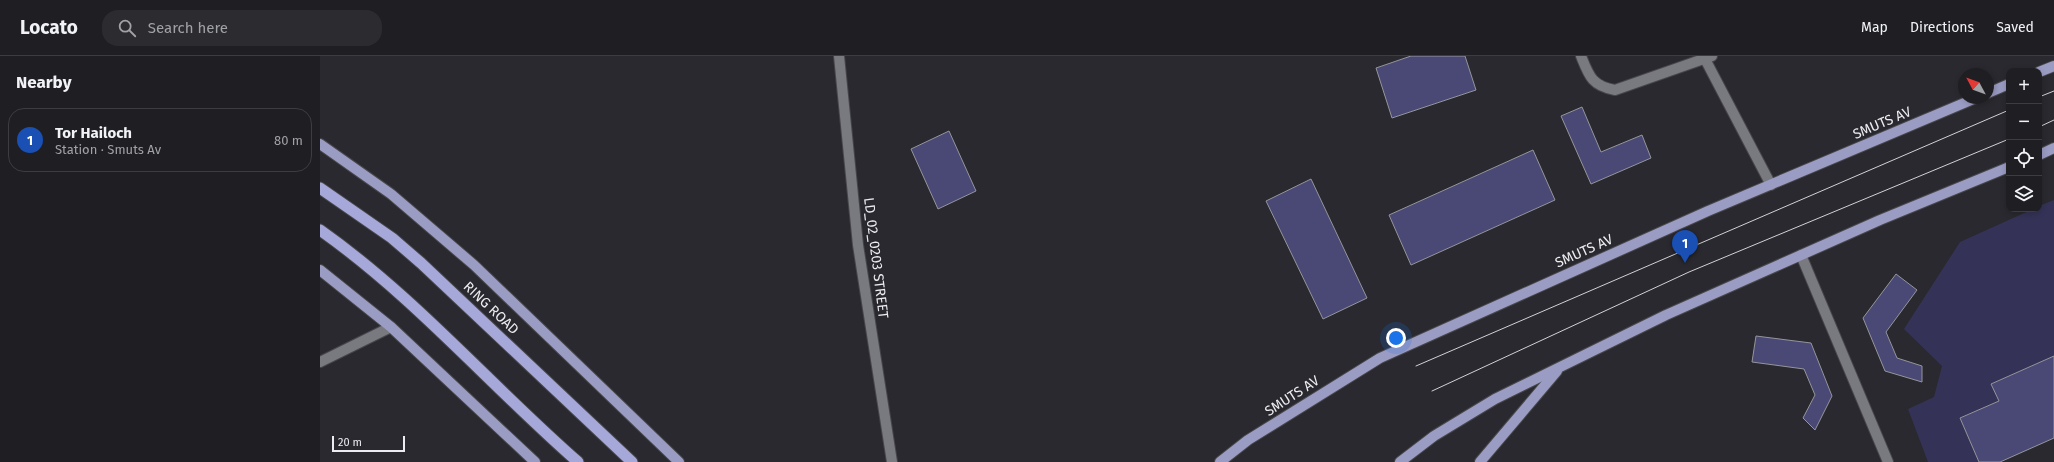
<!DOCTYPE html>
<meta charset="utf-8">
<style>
body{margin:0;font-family:"Fira Sans",sans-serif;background:#2c2c30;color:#f1f3f6}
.controls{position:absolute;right:12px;top:12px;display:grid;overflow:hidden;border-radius:8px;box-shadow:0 2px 6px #0003}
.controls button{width:36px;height:36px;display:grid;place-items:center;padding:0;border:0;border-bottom:1px solid #3c3d41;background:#1f1f23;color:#f1f3f6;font:20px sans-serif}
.compass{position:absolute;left:1638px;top:12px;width:36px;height:36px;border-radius:50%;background:#1f1f23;box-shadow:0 2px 6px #0003;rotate:311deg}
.scale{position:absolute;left:12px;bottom:10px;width:73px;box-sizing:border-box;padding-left:4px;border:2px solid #ededf1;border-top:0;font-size:11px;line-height:14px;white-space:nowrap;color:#ededf1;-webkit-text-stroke:3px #29292f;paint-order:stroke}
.you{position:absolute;left:1076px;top:282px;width:14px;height:14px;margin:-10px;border:3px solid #fff;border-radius:50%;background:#1a73e8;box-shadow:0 0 0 6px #1a73e833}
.badge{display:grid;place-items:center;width:26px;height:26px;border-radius:50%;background:#eea73c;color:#fff;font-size:13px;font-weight:700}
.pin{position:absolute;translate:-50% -33px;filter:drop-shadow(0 1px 2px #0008)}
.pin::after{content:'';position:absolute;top:21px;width:14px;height:12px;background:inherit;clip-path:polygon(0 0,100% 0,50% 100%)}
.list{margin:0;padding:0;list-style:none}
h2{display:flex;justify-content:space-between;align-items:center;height:52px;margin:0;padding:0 16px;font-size:17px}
h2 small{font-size:13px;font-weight:400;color:#a1a2a6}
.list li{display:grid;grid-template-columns:26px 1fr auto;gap:12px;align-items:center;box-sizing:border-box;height:64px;margin:0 8px 8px;padding:0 8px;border:1px solid #3c3d41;border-radius:16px}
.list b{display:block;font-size:15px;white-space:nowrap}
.list p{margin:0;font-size:13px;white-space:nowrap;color:#a1a2a6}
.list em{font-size:13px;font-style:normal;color:#a1a2a6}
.icon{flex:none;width:22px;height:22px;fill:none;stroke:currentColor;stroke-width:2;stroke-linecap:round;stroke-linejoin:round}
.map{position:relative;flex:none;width:1734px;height:406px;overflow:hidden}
header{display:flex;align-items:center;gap:24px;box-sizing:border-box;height:56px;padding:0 20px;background:#1f1f23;border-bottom:1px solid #3c3d41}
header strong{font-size:19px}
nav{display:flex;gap:22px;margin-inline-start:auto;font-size:14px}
.search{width:280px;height:36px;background:#2c2c30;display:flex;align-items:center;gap:10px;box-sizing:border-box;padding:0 14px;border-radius:16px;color:#a1a2a6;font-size:15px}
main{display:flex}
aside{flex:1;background:#1f1f23}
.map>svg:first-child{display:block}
.green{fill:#343357}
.building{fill:#4a4976;stroke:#95959c}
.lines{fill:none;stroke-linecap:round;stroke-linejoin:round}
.service-casing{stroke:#47474b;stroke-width:12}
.minor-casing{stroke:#47474b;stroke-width:12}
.primary-casing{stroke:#47474b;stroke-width:12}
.trunk-casing{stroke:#47474b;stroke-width:13}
.service{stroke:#797980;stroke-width:10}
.minor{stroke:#797980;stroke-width:10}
.primary{stroke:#9b9cc4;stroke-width:10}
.trunk{stroke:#a6a8da;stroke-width:11}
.tram{stroke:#d2d2d6;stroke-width:1}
.labels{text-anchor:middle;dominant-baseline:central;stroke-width:3;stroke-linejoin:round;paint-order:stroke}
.street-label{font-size:14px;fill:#ededf1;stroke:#29292f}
</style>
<header>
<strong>Locato</strong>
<div class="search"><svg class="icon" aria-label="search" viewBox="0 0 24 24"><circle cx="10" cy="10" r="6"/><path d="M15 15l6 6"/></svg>Search here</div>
<nav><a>Map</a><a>Directions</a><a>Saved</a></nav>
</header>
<main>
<aside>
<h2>Nearby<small></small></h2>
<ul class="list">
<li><span class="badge" style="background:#1a4fb4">1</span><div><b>Tor Hailoch</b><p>Station · Smuts Av</p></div><em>80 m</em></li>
</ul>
</aside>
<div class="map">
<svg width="1734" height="406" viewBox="0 0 1734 406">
<rect width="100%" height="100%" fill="#29292f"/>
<polygon class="green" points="1734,144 1734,300 1672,328 1679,345 1640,362 1659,406 1608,406 1588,353 1614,341 1622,310 1584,273 1640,186 1713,153 1719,153 1719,150"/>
<g class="building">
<polygon points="1145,0 1156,34 1072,62 1056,12 1091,0"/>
<polygon points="1262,51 1281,96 1322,79 1331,102 1271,128 1241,60"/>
<polygon points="629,75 656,135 618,153 591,93"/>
<polygon points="1213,94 1235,144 1091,209 1069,159"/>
<polygon points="991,123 1047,242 1003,263 946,145"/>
<polygon points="1576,218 1597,234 1566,276 1577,302 1602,310 1602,326 1565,315 1543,262"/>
<polygon points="1436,280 1491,287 1512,340 1495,374 1483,362 1495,339 1484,313 1432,306"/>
<polygon points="1734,300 1734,382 1680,406 1659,406 1640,362 1679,345 1671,328"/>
</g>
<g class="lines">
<g class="service-casing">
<g id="service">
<path d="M 1261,0 C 1269,20 1272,30 1295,34 L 1392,0"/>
<polyline points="1385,3 1451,129"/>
<polyline points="1481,199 1568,406"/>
</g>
</g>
<g class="minor-casing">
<g id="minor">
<polyline points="519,0 538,189 572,406"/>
<polyline points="0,306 71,271"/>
</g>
</g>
<g class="primary-casing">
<g id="primary">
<polyline points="1719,16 1734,10"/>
<polyline points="1668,37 1689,28"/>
<polyline points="0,88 71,138 154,209 359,406"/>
<polyline points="1719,99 1734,92"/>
<polyline points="0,214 71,271 215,406"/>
<polyline points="900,406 928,384 1060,302 1388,155 1656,42"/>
<polyline points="1080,406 1114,380 1175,343 1346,259 1560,164 1689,111"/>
<polyline points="1160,406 1237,315"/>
</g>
</g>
<g class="trunk-casing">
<g id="trunk">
<polyline points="0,132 72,182 101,207 312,406"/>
<path d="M 0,174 C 95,241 171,330 258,406"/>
</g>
</g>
<use href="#service" class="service"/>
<use href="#minor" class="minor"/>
<use href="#primary" class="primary"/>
<use href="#trunk" class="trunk"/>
<g class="tram">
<polyline points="1719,41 1734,35"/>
<polyline points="1719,71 1734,64"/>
<polyline points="1096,310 1689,54"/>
<polyline points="1112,335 1369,216 1689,83"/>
</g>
</g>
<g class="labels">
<g class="street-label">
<text transform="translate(1562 67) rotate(-23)">SMUTS AV</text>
<text transform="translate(1264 195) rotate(-24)">SMUTS AV</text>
<text transform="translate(556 202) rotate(83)">LD_02_0203 STREET</text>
<text transform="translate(171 252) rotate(43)">RING ROAD</text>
<text transform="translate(972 340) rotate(-33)">SMUTS AV</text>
</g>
</g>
</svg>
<div class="controls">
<button>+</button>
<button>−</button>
<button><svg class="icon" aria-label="locate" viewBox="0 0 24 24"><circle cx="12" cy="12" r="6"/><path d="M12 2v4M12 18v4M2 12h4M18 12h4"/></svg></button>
<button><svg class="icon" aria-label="layers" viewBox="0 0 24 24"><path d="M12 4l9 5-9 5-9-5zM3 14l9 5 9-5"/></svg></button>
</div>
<svg class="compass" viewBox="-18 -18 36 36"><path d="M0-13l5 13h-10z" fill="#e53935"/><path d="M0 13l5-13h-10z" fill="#a1a2a6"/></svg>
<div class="scale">20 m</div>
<div class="you"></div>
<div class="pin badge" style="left:1365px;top:207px;background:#1a4fb4">1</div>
</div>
</main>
